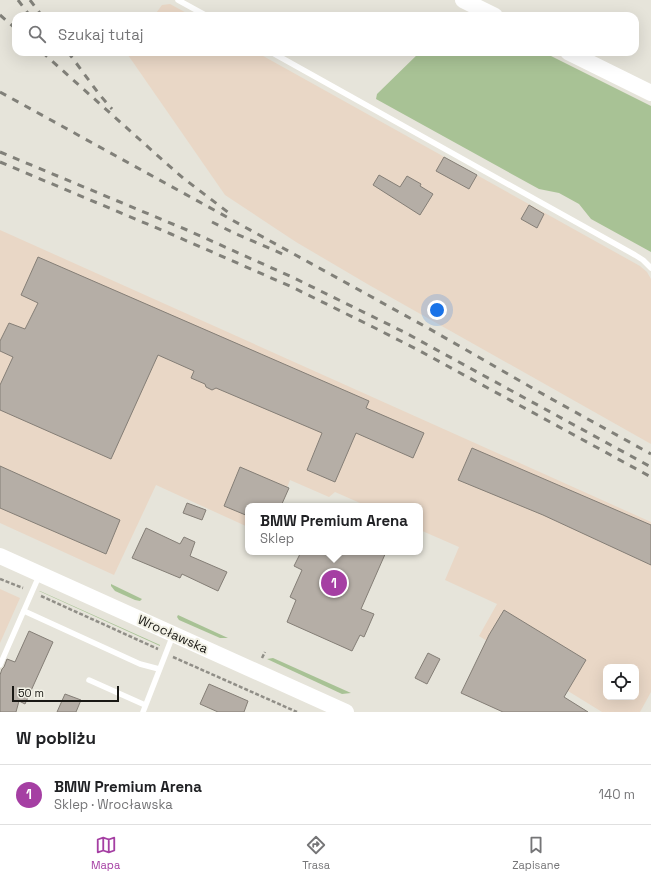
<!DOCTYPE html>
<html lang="pl">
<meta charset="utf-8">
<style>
body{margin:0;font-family:"Space Grotesk",sans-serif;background:#f2f2f2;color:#202124}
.controls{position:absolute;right:12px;bottom:12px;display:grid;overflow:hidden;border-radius:8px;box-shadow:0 4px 16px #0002}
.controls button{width:36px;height:36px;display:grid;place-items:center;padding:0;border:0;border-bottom:1px solid #e0e0e0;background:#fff;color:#202124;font:20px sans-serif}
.scale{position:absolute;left:12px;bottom:10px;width:107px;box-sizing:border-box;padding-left:4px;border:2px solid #191814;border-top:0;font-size:11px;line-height:14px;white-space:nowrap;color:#191814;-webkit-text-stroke:3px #f3f2e7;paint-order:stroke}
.you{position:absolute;left:437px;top:310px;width:14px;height:14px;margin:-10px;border:3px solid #fff;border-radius:50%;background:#1a73e8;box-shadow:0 0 0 6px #1a73e833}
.badge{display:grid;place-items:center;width:26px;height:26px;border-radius:50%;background:#a53fa3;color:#fff;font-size:13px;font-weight:700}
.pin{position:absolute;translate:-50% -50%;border:2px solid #fff;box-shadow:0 1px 4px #0006}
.popup{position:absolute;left:245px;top:503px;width:178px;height:52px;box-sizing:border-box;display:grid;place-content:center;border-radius:8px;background:#fff;filter:drop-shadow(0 1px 3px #0005);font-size:13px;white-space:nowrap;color:#757577}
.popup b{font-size:15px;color:#202124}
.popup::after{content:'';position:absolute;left:50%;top:100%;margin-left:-8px;border:8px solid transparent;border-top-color:#fff}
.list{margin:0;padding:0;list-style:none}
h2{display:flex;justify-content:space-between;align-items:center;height:52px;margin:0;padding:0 16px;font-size:17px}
h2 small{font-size:13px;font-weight:400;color:#757577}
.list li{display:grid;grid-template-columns:26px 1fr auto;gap:12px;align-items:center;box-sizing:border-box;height:60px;padding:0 16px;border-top:1px solid #e0e0e0}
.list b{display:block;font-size:15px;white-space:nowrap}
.list p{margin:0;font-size:13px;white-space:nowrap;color:#757577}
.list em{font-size:13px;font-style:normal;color:#757577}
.icon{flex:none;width:22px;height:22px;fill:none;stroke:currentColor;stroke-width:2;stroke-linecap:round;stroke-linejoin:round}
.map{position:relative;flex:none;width:651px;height:712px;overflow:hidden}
.search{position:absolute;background:#fff;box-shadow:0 4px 16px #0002;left:12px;right:12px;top:12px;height:44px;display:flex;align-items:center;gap:10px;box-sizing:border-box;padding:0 14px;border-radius:12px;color:#757577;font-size:15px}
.sheet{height:112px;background:#fff}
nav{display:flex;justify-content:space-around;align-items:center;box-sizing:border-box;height:56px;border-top:1px solid #e0e0e0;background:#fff;font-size:11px;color:#757577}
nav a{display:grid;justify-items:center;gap:2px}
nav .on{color:#a53fa3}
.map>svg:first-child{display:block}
.industrial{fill:#e9d7c6;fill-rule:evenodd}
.green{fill:#a8c295}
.building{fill:#b5aea6;stroke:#847e76}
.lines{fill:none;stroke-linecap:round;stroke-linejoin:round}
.path{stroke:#908e87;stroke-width:2.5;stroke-dasharray:4 2;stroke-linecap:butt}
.lane{stroke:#fff;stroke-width:5.5}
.secondary{stroke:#fff;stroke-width:16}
.rail{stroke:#818079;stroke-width:3;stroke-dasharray:7 7;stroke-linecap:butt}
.labels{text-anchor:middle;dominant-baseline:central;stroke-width:4;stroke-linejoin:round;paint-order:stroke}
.street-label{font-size:13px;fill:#191814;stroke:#f3f2e7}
</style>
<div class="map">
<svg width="651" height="712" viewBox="0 0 651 712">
<rect width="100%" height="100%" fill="#e6e4da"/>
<g class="industrial">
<polygon points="170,4 192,16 154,16 162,5"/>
<polygon points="130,52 256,52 640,266 647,272 651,279 651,444 369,285 296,242 225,195 128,55"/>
<path d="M 0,230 L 651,522 L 651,692 L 640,712 L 602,712 L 479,636 L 497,604 L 445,580 L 459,547 L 420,530 L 420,506 L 367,506 L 335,492 L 329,497 L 290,480 L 280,506 L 248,506 L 248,527 L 156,485 L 114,575 L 0,523 ZM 606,667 L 636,667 L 636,697 L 606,697 Z"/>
<polygon points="0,589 20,598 0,643"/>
</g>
<g class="green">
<polygon points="420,52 543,52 651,106 651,252 591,219 579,204 559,193 539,189 376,99 377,94"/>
<polygon points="111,584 142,599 140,601 135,600 115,591 111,586"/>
<polygon points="39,591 40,591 160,645 160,646"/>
<polygon points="178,615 228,638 220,638 179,620 177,617"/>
<polygon points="273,658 351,693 342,694 267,659"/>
</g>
<g class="building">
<polygon points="444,157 477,175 469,189 436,171"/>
<polygon points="379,175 400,187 407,176 421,184 420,186 433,194 420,215 373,185"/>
<polygon points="529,205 544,214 537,228 521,219"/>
<polygon points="38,257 369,401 366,408 424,433 413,458 356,433 335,482 307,470 322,433 216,388 212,390 206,387 205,384 191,378 194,371 158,355 111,459 0,410 0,385 13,357 0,351 0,341 9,323 25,329 38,303 21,295"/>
<polygon points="472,448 651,525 651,565 543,515 458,480"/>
<polygon points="0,466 120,520 106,554 0,508"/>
<polygon points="240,467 289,488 281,506 248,506 248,516 224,506"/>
<polygon points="187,503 206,510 202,520 183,513"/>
<polygon points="146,528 180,544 184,537 195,542 190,556 227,572 218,591 182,574 180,578 132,558"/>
<polygon points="301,552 386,552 361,609 374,614 364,637 360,635 352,651 287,622 296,600 290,597 302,570 294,566"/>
<polygon points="504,610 586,660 564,697 588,712 503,712 461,693 489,635"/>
<polygon points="29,631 53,642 25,704 19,701 16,712 0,712 0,675 2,669 4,667 7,659 15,662"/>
<polygon points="428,653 440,659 427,684 415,678"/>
<polygon points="209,684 248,701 244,712 218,712 200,704"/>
<polygon points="65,694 81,700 76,712 57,712"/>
</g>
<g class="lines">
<g class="path">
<polyline points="0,579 23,588"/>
<polyline points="41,596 158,649"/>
<polyline points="173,657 297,712"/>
<polyline points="262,658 265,652"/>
</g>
<g class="lane">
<polyline points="178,0 207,16"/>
<polyline points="271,52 635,255 643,260 651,268"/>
<polyline points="24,611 140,664 159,669"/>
<polyline points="0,665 39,576"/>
<polyline points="89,680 145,705"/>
<polyline points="143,712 173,635"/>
</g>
<g class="secondary">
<polyline points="463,0 495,16"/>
<polyline points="568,52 651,93"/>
<polyline points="0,556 346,712"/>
</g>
<g class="rail">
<polyline points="18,0 30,16"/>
<polyline points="30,0 42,16"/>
<polyline points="0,15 16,29"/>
<polyline points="42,52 167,164 183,178 233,216"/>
<polyline points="68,52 99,94 112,109"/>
<polyline points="0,92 428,328 548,397 651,454"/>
<polyline points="0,152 187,230 292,277 404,332 651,467"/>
<polyline points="0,162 171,234 292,287 373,327 420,351 651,477"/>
<polyline points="212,222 234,233 285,255"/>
</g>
</g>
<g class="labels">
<g class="street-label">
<text transform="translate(173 634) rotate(24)">Wrocławska</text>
</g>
</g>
</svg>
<div class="controls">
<button><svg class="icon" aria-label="locate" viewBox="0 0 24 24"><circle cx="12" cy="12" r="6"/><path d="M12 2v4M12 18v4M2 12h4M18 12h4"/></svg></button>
</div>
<div class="scale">50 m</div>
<div class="you"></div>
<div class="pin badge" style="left:334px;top:583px">1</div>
<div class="popup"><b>BMW Premium Arena</b>Sklep</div>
<div class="search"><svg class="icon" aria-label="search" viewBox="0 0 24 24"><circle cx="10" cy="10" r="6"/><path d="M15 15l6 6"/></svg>Szukaj tutaj</div>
</div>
<section class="sheet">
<h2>W pobliżu<small></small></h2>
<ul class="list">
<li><span class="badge">1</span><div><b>BMW Premium Arena</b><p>Sklep · Wrocławska</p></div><em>140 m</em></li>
</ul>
</section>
<nav>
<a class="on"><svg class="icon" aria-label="map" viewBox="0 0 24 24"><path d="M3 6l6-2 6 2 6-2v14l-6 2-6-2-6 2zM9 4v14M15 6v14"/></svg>Mapa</a>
<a><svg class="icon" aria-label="directions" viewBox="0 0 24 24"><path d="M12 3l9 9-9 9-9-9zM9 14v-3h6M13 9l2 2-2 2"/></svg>Trasa</a>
<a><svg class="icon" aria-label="saved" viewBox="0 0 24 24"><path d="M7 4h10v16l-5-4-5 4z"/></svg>Zapisane</a>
</nav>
